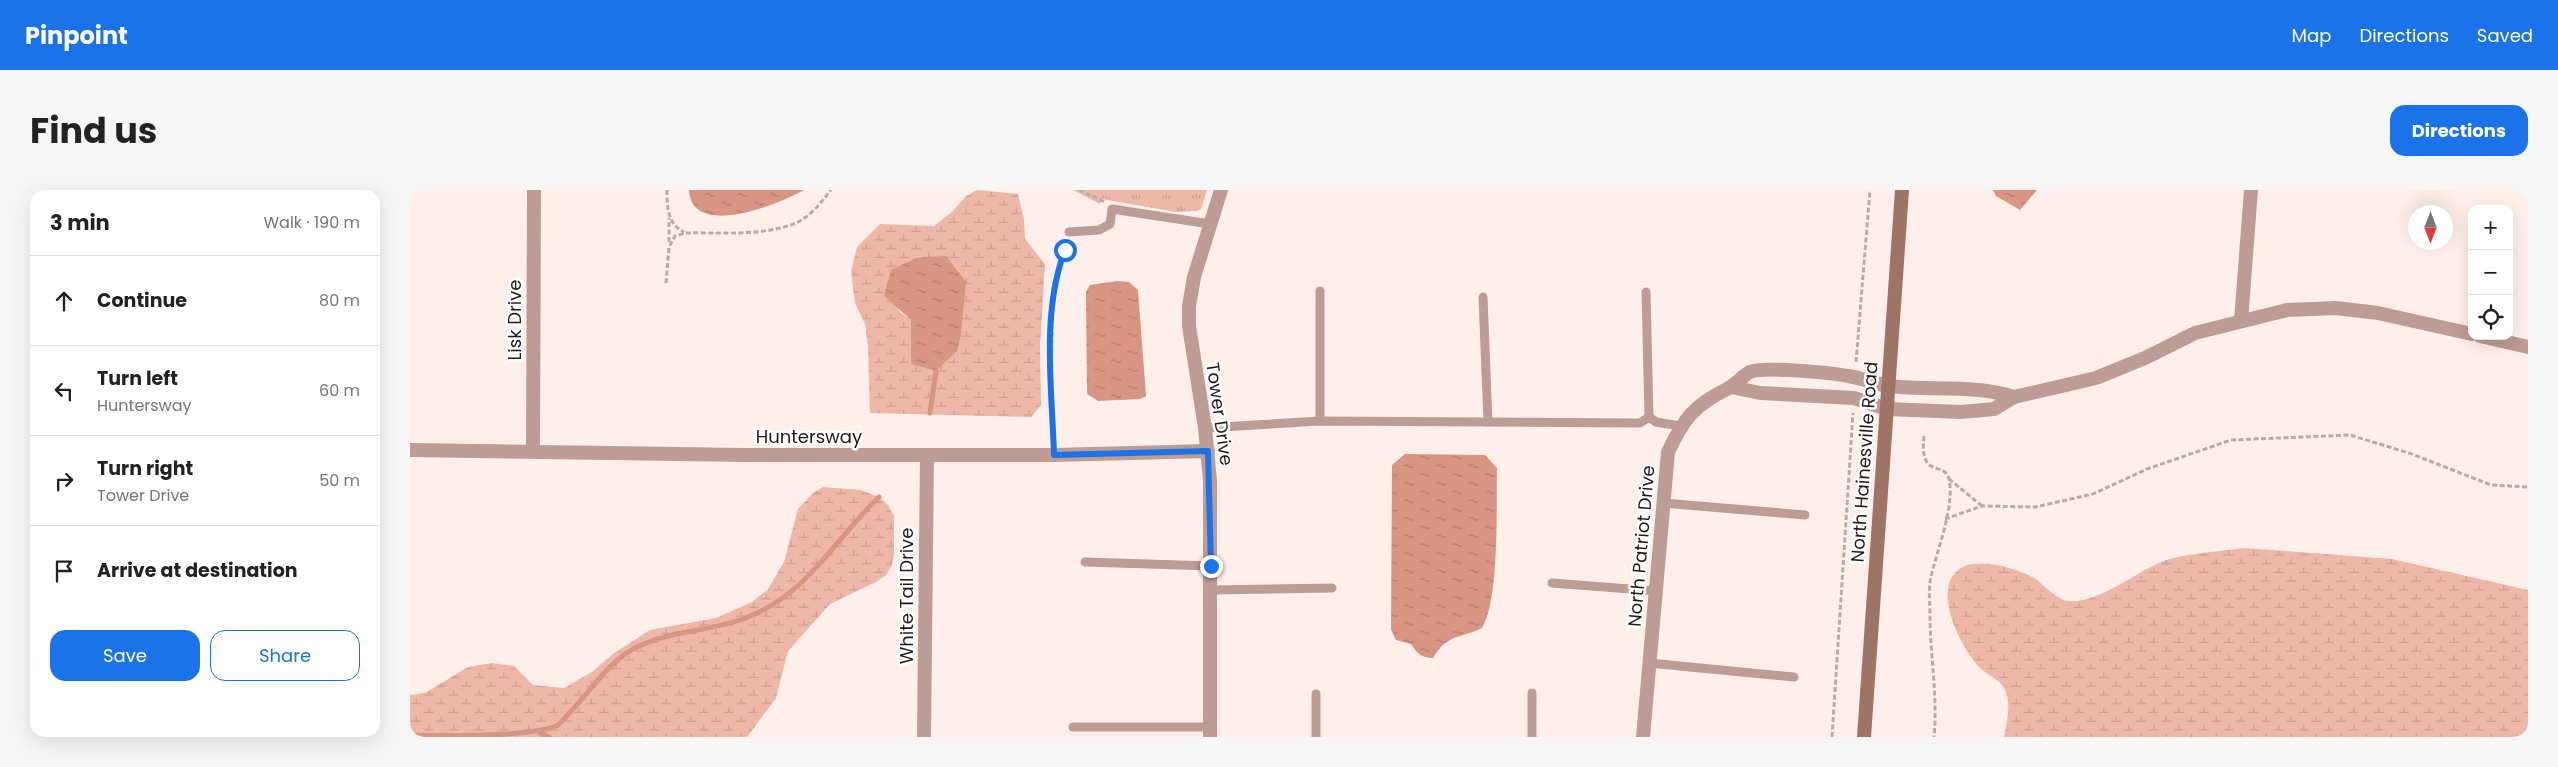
<!DOCTYPE html>
<meta charset="utf-8">
<style>
body{margin:0;font-family:Poppins,sans-serif;background:#f6f6f6;color:#222}
.controls{position:absolute;right:15px;top:15px;display:grid;overflow:hidden;border-radius:10px;box-shadow:0 5px 20px #0002}
.controls button{width:45px;height:45px;display:grid;place-items:center;padding:0;border:0;border-bottom:1px solid #e0e0e0;background:#fff;color:#222;font:25px sans-serif}
.compass{position:absolute;left:1998px;top:15px;width:45px;height:45px;border-radius:50%;background:#fff;box-shadow:0 5px 20px #0002;rotate:180deg}
.stop{position:absolute;width:15px;height:15px;margin:-11px;border:4px solid #1a73e8;border-radius:50%;background:#fff}
.stop.end{background:#1a73e8;border-color:#fff;box-shadow:0 1px 5px #0008}
.list{margin:0;padding:0;list-style:none}
h2{display:flex;justify-content:space-between;align-items:center;height:65px;margin:0;padding:0 20px;font-size:21px}
h2 small{font-size:16px;font-weight:400;color:#767676}
.list li{display:grid;grid-template-columns:32px 1fr auto;gap:15px;align-items:center;box-sizing:border-box;height:90px;padding:0 20px;border-top:1px solid #e0e0e0}
.list b{display:block;font-size:19px;white-space:nowrap}
.list p{margin:0;font-size:16px;white-space:nowrap;color:#767676}
.list em{font-size:16px;font-style:normal;color:#767676}
.actions{display:flex;gap:10px;padding:15px 20px}
.actions a{flex:1;padding:11px 0;border:1px solid #1a73e8;border-radius:15px;text-align:center;font-size:18px;color:#1a73e8}
.actions .main{background:#1a73e8;color:#fff}
.icon{flex:none;width:28px;height:28px;fill:none;stroke:currentColor;stroke-width:2;stroke-linecap:round;stroke-linejoin:round}
.map{position:relative;flex:none;width:2118px;height:547px;overflow:hidden;border-radius:15px}
header{display:flex;align-items:center;gap:30px;box-sizing:border-box;height:70px;padding:0 25px;background:#1a73e8;color:#fff}
header strong{font-size:24px}
nav{display:flex;gap:28px;margin-inline-start:auto;font-size:18px}
.intro{display:flex;align-items:center;justify-content:space-between;box-sizing:border-box;height:120px;padding:0 30px}
h1{margin:0;font-size:35px}
.button{padding:12px 22px;border-radius:15px;background:#1a73e8;color:#fff;font-size:18px;font-weight:700}
main{display:flex;gap:30px;padding:0 30px}
aside{flex:1;background:#fff;border-radius:15px;box-shadow:0 5px 20px #0002}
.map>svg:first-child{display:block}
.wetland{fill:url(#wetland-marsh);fill-rule:evenodd}
.park{fill:url(#park-tufts)}
.pitch{fill:#efb7a8}
.water{fill:url(#water-ripples)}
.lines{fill:none;stroke-linecap:round;stroke-linejoin:round}
.stream{stroke:#d99583;stroke-width:5}
.path{stroke:#b8aba7;stroke-width:3;stroke-dasharray:5 2.5;stroke-linecap:butt}
.service{stroke:#bc9c94;stroke-width:9}
.minor{stroke:#bc9c94;stroke-width:14}
.secondary{stroke:#9f7366;stroke-width:14}
.route{stroke:#1a73e8;stroke-width:6}
.labels{text-anchor:middle;dominant-baseline:central;stroke-width:5;stroke-linejoin:round;paint-order:stroke}
.street-label{font-size:18px;fill:#201917;stroke:#fff}
</style>
<header>
<strong>Pinpoint</strong>
<nav><a>Map</a><a>Directions</a><a>Saved</a></nav>
</header>
<div class="intro"><h1>Find us</h1><a class="button">Directions</a></div>
<main>
<aside>
<h2>3 min<small>Walk · 190 m</small></h2>
<ul class="list">
<li><svg class="icon" aria-label="ahead" viewBox="0 0 24 24"><path d="M12 20V5M6 11l6-6 6 6"/></svg><div><b>Continue</b></div><em>80 m</em></li>
<li><svg class="icon" aria-label="left" viewBox="0 0 24 24"><path d="M17 20v-9H6M10 6l-5 5 5 5"/></svg><div><b>Turn left</b><p>Huntersway</p></div><em>60 m</em></li>
<li><svg class="icon" aria-label="right" viewBox="0 0 24 24"><path d="M7 20v-9h11M14 6l5 5-5 5"/></svg><div><b>Turn right</b><p>Tower Drive</p></div><em>50 m</em></li>
<li><svg class="icon" aria-label="arrive" viewBox="0 0 24 24"><path d="M6 21V4h12l-3 4 3 4H6"/></svg><div><b>Arrive at destination</b></div></li>
</ul>
<div class="actions"><a class="main">Save</a><a>Share</a></div>
</aside>
<div class="map">
<svg width="2118" height="547" viewBox="0 0 2118 547">
<defs>
<pattern id="wetland-marsh" width="20" height="14" patternUnits="userSpaceOnUse" patternTransform="scale(1.25)"><rect width="20" height="14" fill="#efb7a8"/><path d="M1 5h8M5 5V1M11 12h8M15 12V8" fill="none" stroke="#cd9d90"/></pattern>
<pattern id="park-tufts" width="24" height="20" patternUnits="userSpaceOnUse" patternTransform="scale(1.25)"><rect width="24" height="20" fill="#efb7a8"/><path d="M3 7l-1-3M5 7V3M7 7l1-3M15 17l-1-3M17 17v-4M19 17l1-3" fill="none" stroke="#cd9d90"/></pattern>
<pattern id="water-ripples" width="26" height="14" patternUnits="userSpaceOnUse" patternTransform="scale(1.25)"><rect width="26" height="14" fill="#d99583"/><path d="M2 4q2-2 4 0t4 0M15 11q2-2 4 0t4 0" fill="none" stroke="#b0796a"/></pattern>
</defs>
<rect width="100%" height="100%" fill="#feefea"/>
<g class="wetland">
<path d="M 567,0 L 608,4 L 614,29 L 615,49 L 635,74 L 630,155 L 631,215 L 621,227 L 460,223 L 458,156 L 455,134 L 445,113 L 441,81 L 447,57 L 470,34 L 524,36 L 542,22 L 556,6 ZM 483,112 L 551,145 L 501,149 L 501,130 L 490,122 Z"/>
<polygon points="413,297 450,300 469,307 478,315 484,326 484,364 482,375 476,385 466,392 420,414 378,461 366,508 337,547 0,547 0,505 15,503 58,477 82,473 104,476 123,495 154,498 182,482 203,464 240,440 306,428 342,412 358,399 374,372 388,319 403,303"/>
<path d="M 1834,358 L 1982,369 L 2118,400 L 2118,547 L 1594,547 C 1597,531 1603,510 1592,495 C 1587,489 1577,484 1571,479 C 1552,460 1519,398 1551,378 C 1568,367 1607,378 1624,388 C 1633,394 1647,410 1658,411 C 1687,414 1725,383 1751,372 C 1770,364 1813,361 1834,358 Z"/>
</g>
<polygon class="park" points="663,0 797,0 791,19 787,21 766,22 692,9 690,14"/>
<polygon class="pitch" points="678,0 708,0 705,8"/>
<g class="water">
<path d="M 279,0 L 394,0 C 369,14 282,50 279,0 Z"/>
<polygon points="1583,0 1627,0 1610,20 1586,6"/>
<polygon points="536,66 556,92 551,145 547,161 526,181 501,174 501,130 474,106 481,80 506,68"/>
<polygon points="707,91 719,92 728,100 736,206 730,209 688,211 677,204 676,102 680,95"/>
<path d="M 995,264 L 1075,265 L 1087,278 C 1086,315 1090,408 1072,438 C 1050,449 1038,443 1023,468 C 1011,468 1007,463 1001,454 L 986,450 L 981,439 L 982,275 Z"/>
</g>
<g class="lines">
<g class="stream">
<polyline points="520,223 526,181"/>
<polyline points="129,542 139,547"/>
<path d="M 0,545 C 34,546 119,547 146,536 C 152,533 157,525 162,520 C 182,499 200,470 227,457 C 260,441 299,441 333,429 C 397,406 423,351 469,307"/>
</g>
<g class="path">
<path d="M 257,0 C 257,16 257,34 274,42"/>
<polyline points="669,0 695,12"/>
<polyline points="259,52 259,28"/>
<path d="M 256,93 L 259,57 L 265,46 L 276,43 C 311,42 355,47 388,32 C 402,25 412,11 421,0"/>
<polyline points="1446,172 1460,0"/>
<path d="M 1514,246 C 1509,290 1534,270 1539,289 C 1545,316 1527,360 1521,387 C 1518,399 1520,413 1520,425 C 1520,465 1528,507 1524,547"/>
<polyline points="644,252 641,194 643,96 657,53"/>
<polyline points="1539,289 1572,316"/>
<polyline points="1535,329 1572,316 1625,317 1683,304 1737,279 1821,250 1940,245 2002,264 2081,295 2118,297"/>
<polyline points="1422,547 1443,223"/>
</g>
<g class="service">
<polyline points="659,42 689,40 700,34 702,19 800,34"/>
<polyline points="910,101 910,231"/>
<polyline points="1236,102 1239,227"/>
<polyline points="1073,107 1078,232"/>
<polyline points="795,238 910,231 1230,233 1239,227 1246,232 1270,236"/>
<polyline points="1253,313 1395,325"/>
<polyline points="675,372 801,376"/>
<polyline points="1142,393 1246,401"/>
<polyline points="801,400 922,398"/>
<polyline points="1239,473 1384,487"/>
<polyline points="1122,503 1122,547"/>
<polyline points="906,504 906,547"/>
<polyline points="663,537 800,537"/>
</g>
<g class="minor">
<polyline points="1831,131 1841,0"/>
<polyline points="2070,146 2118,157"/>
<polyline points="1321,197 1350,203 1444,208 1477,219 1551,222 1584,219 1604,207 1686,188 1735,168 1785,143 1877,120 1926,118 1968,123 2062,144"/>
<polyline points="0,260 335,265 644,265 798,261"/>
<polyline points="123,260 124,0"/>
<polyline points="514,547 517,265"/>
<polyline points="800,547 800,291 795,238 779,136 779,116 784,87 811,0"/>
<path d="M 1233,547 L 1258,262 C 1274,228 1284,215 1319,198 C 1327,194 1332,186 1340,182 C 1352,176 1423,183 1438,186 C 1452,188 1465,194 1479,196 C 1520,201 1565,194 1604,207"/>
</g>
<polyline class="secondary" points="1454,547 1492,0"/>
</g>
<g class="lines">
<path class="route" d="M 655,60 C 631,123 642,198 644,265 L 798,261 L 801,376"/>
</g>
<g class="labels">
<g class="street-label">
<text transform="translate(104 130) rotate(-90)">Lisk Drive</text>
<text transform="translate(810 224) rotate(82)">Tower Drive</text>
<text x="399" y="246">Huntersway</text>
<text transform="translate(1454 272) rotate(-86)">North Hainesville Road</text>
<text transform="translate(1231 356) rotate(-85)">North Patriot Drive</text>
<text transform="translate(496 406) rotate(-90)">White Tail Drive</text>
</g>
</g>
</svg>
<div class="controls">
<button>+</button>
<button>−</button>
<button><svg class="icon" aria-label="locate" viewBox="0 0 24 24"><circle cx="12" cy="12" r="6"/><path d="M12 2v4M12 18v4M2 12h4M18 12h4"/></svg></button>
</div>
<svg class="compass" viewBox="-18 -18 36 36"><path d="M0-13l5 13h-10z" fill="#e53935"/><path d="M0 13l5-13h-10z" fill="#767676"/></svg>
<div class="stop" style="left:655px;top:60px"></div>
<div class="stop end" style="left:801px;top:376px"></div>
</div>
</main>
